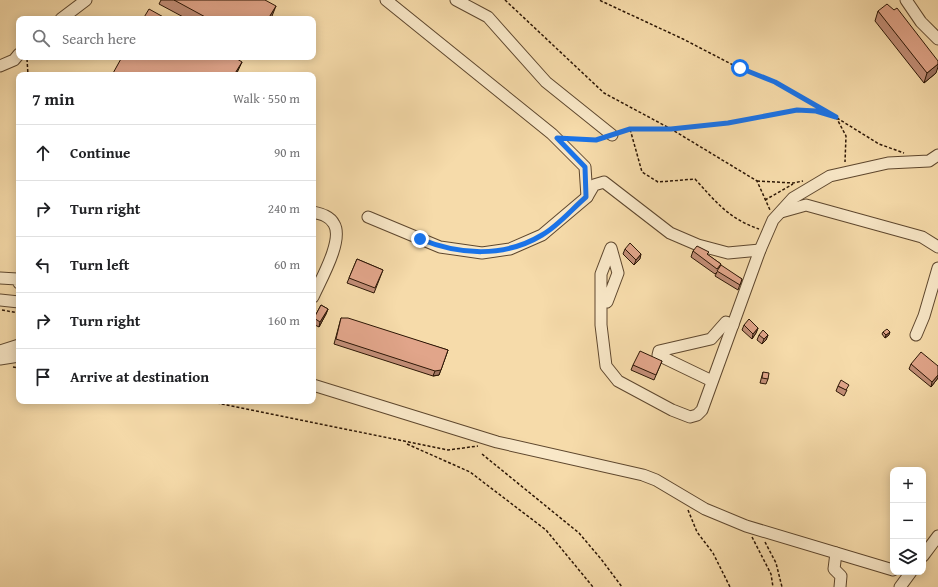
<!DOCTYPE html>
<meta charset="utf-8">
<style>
body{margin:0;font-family:"Gentium Book Plus",serif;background:#f6f6f6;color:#202124}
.controls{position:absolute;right:12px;bottom:12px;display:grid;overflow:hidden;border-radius:8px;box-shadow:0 2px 10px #0003}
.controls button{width:36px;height:36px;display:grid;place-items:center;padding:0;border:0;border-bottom:1px solid #e0e0e0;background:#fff;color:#202124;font:20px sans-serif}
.stop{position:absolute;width:12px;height:12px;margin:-9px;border:3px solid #1a73e8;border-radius:50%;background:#fff}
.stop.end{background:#1a73e8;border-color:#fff;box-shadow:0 1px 4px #0008}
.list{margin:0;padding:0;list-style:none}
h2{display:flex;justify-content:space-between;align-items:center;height:52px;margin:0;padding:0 16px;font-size:17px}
h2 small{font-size:13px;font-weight:400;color:#757577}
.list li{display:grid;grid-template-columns:26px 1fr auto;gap:12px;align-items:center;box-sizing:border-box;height:56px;padding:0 16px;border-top:1px solid #e0e0e0}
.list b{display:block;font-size:15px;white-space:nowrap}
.list em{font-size:13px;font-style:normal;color:#757577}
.icon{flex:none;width:22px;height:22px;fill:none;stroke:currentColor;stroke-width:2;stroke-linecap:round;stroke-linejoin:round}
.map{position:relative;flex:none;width:938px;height:587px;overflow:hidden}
.search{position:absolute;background:#fff;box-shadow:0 2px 10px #0003;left:16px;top:16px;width:300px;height:44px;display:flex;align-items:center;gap:10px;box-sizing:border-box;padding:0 14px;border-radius:8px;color:#757577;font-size:15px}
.panel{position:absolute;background:#fff;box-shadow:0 2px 10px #0003;left:16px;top:72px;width:300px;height:332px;border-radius:8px}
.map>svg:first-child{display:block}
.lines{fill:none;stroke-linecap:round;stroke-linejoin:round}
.minor-casing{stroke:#5e472e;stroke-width:13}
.path{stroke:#2c1605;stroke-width:1.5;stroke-dasharray:3 2;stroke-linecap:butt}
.minor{stroke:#f9e8c8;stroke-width:11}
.wall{fill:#c28e77;stroke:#2c1605}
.shaded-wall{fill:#9e7461;stroke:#2c1605}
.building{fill:#e1a58a;stroke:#2c1605}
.route{stroke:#1a73e8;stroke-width:5}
</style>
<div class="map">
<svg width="938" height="587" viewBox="0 0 938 587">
<rect width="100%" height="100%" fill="#f6dbaa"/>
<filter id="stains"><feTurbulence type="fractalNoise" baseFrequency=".005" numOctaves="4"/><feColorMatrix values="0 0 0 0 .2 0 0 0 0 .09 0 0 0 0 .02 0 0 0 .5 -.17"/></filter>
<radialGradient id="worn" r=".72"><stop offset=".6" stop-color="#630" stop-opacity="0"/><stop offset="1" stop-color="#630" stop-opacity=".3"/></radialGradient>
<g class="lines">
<g class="minor-casing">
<g id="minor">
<polyline points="386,0 552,134 585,167 587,197"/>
<polyline points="456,0 488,17 546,82 612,135"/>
<polyline points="906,0 921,22 938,39"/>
<polyline points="61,19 86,0"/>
<polyline points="0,66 14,60 19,54"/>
<path d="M 313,212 C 321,214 330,216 334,224 C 344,240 320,281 313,297"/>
<polyline points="781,212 806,205 922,237 938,247"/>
<polyline points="368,217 440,247 482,253 510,249 542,235 587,197 594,185 604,182 670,233 698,245 728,253 760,250"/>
<polyline points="0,278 17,279 19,283"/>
<polyline points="0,300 19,302"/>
<polyline points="607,302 618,273 611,248 601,274 601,325 606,366 618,381 672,410 690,417 697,415 702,410 760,250 773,220 793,198 830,176 888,163 929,161 938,155"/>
<polyline points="916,335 924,316 938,268"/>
<polyline points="0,351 19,345"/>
<polyline points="0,359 19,356"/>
<polyline points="712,381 658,355 659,351 711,339 726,322 733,325"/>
<polyline points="313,385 497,442 643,475 656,480 705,509 746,526 893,570"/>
<polyline points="836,553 834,569 841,576 840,587"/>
<polyline points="923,556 938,536"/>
<polyline points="900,587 911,572"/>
</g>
</g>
<g class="path">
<polyline points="505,0 604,93 671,129 739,122 797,110 816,111 836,117 805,98 775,82 735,66 683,39 599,0"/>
<polyline points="27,59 28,75"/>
<polyline points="836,117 846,136 845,162"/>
<polyline points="837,118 879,144 904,153"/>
<polyline points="630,129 671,129 757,181 770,210"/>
<path d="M 621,132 L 630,129 L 642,172 L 658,182 L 695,179 C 715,201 729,219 759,229"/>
<polyline points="570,139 600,139"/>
<polyline points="757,181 793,183 803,181"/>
<polyline points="765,200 793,184"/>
<polyline points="2,310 19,313"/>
<polyline points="13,367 19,368"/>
<polyline points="207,401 448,450 478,446"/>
<polyline points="407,444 470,472 546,530 593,587"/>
<polyline points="482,454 579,533 601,559 622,587"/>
<polyline points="688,510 697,532 713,553 730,587"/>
<polyline points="752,537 771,574 773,587"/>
<polyline points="765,542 776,563 782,587"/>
</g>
<use href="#minor" class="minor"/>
</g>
<g class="wall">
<polygon points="161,0 265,0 272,16 270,19 187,19 159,4"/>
<polygon points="878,11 936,73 924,83 875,21"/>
<polygon points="625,249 640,259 634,265 623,254"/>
<polygon points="693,251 708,255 721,264 719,267 742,279 738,290 715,276 717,272 715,274 691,257"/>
<polygon points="357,259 383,270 374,293 347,283"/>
<polygon points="321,305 328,309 326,314 319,327 313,324 313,320"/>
<polygon points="341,318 448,350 439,375 433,376 334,344"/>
<polygon points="744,325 758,328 756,333 752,339 742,330"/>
<polygon points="883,332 889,335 885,338 882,334"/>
<polygon points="759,335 768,335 766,340 762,344 757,340"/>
<polygon points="662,361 654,380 631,370 633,365"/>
<polygon points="911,364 938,366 938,378 931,387 909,369"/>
<polygon points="763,372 768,379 766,384 760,383"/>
<polygon points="838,386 847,390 844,396 836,391"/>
</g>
<g class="shaded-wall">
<polygon points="276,6 272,16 270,19 268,19"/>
<polygon points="242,62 236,75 234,75"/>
<polygon points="938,64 938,67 936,73 924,83 927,73"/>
<polygon points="641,254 640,259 634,265 636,260"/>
<polygon points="328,309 326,314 319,327 320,322"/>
<polygon points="758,328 756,333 752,339 753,334"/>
<polygon points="890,332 889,335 885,338 886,335"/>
<polygon points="768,335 766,340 762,344 764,339"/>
<polygon points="448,350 439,375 433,376 435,371"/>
<polygon points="938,375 938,378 931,387 932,382"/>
</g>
<g class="building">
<polygon points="174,0 265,0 276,6 268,19 209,19"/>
<polygon points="887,4 894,10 897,8 938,61 938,64 927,73 878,11"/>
<polygon points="149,9 167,19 143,19"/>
<polygon points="122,57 234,57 242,62 234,75 112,75"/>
<polygon points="630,243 641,254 636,260 625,249"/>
<polygon points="697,246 709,252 707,254 721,264 717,269 693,251"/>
<polygon points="357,259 383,270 375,288 349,278"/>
<polygon points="721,265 742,279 740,285 717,271"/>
<polygon points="321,305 328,309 320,322 314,318"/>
<polygon points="341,318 348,318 448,350 441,370 435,371 336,339"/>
<polygon points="749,319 758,328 753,334 744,325"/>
<polygon points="887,329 890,332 886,335 883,332"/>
<polygon points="763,330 768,335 764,339 759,335"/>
<polygon points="640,351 662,361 656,375 633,365"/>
<polygon points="921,352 938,366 938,375 932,382 911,364"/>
<polygon points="763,372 769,373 768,379 762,378"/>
<polygon points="841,380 849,385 846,390 838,386"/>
</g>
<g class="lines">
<path class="route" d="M 420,239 C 459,255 504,258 542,235 C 558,226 572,209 586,197 L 585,167 L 557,138 L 596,140 L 630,129 L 671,129 L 728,123 L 797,110 L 816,111 L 836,117 L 775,82 L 740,68"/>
</g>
<rect width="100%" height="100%" filter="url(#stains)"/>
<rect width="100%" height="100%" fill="url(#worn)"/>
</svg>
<div class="controls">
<button>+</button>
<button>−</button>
<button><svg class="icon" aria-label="layers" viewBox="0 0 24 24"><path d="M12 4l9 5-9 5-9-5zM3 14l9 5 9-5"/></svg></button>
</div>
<div class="stop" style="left:740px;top:68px"></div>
<div class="stop end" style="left:420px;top:239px"></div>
<div class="search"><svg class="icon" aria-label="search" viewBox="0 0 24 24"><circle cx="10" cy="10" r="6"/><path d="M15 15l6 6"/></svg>Search here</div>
<section class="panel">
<h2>7 min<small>Walk · 550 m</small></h2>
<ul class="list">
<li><svg class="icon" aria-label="ahead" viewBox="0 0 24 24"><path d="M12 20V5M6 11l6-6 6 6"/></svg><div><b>Continue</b></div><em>90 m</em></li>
<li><svg class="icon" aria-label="right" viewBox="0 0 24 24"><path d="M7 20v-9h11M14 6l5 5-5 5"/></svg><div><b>Turn right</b></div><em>240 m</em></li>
<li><svg class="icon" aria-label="left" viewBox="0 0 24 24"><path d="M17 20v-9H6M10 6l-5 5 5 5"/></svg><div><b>Turn left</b></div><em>60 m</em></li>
<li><svg class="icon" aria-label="right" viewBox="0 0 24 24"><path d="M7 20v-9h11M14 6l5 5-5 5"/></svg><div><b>Turn right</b></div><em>160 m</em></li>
<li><svg class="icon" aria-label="arrive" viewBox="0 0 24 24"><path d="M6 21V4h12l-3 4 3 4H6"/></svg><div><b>Arrive at destination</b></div></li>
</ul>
</section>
</div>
